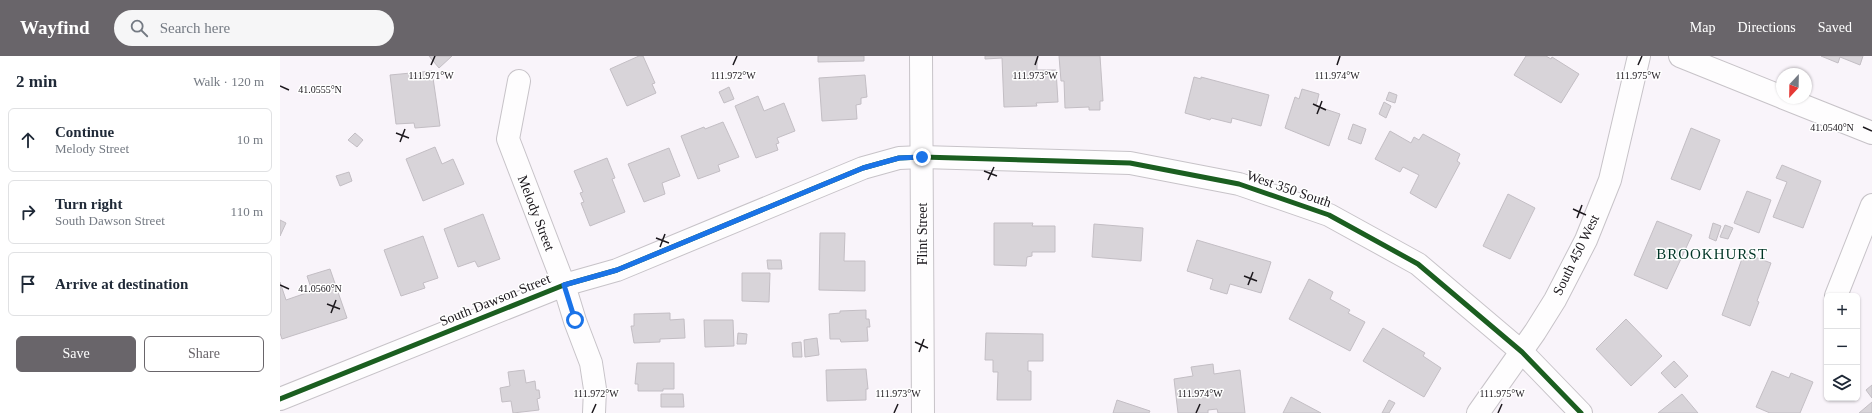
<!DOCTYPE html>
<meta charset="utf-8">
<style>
body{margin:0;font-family:Georgia,serif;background:#f6f6f7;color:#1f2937}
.controls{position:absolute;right:12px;bottom:12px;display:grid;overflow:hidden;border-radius:6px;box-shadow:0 1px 3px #0004}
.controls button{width:36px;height:36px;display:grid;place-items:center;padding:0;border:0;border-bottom:1px solid #e0e1e3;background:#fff;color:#1f2937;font:20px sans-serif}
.compass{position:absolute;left:1496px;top:12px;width:36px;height:36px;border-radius:50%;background:#fff;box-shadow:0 1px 3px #0004;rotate:202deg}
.stop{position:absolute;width:12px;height:12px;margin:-9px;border:3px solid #1a73e8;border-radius:50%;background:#fff}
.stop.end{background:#1a73e8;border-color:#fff;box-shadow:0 1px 4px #0008}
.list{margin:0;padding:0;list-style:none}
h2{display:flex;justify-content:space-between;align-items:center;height:52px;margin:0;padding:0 16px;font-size:17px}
h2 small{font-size:13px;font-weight:400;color:#747a83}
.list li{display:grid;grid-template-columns:26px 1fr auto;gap:12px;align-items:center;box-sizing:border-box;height:64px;margin:0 8px 8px;padding:0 8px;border:1px solid #e0e1e3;border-radius:6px}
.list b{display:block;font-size:15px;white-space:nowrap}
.list p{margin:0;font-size:13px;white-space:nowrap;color:#747a83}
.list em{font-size:13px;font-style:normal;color:#747a83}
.actions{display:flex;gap:8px;padding:12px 16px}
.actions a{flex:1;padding:9px 0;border:1px solid #69656a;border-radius:6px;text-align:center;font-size:14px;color:#69656a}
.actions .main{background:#69656a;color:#fff}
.icon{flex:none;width:22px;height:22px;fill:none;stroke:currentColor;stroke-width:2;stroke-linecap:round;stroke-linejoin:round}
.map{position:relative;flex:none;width:1592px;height:357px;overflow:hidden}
header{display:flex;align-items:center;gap:24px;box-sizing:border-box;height:56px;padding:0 20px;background:#69656a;color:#fff}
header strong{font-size:19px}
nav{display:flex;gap:22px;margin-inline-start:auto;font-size:14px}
.search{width:280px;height:36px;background:#f6f6f7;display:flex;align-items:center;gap:10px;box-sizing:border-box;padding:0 14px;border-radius:22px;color:#747a83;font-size:15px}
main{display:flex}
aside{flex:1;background:#fff}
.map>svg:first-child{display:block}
.building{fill:#d8d4d9;stroke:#c3bec4}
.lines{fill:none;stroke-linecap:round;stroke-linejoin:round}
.minor-casing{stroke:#c7c3c8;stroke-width:24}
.tertiary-casing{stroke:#c7c3c8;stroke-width:24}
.minor{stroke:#fefdfe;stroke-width:22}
.tertiary{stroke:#fefdfe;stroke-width:22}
.cycleway-casing{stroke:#fff;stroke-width:8}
.cycleway{stroke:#1b5e20;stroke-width:5}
.route{stroke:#1a73e8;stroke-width:5}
.ticks{fill:none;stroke:#1c181d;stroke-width:1.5}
.labels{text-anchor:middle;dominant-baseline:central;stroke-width:3;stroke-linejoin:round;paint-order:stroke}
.street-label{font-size:14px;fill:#1c181d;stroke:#fff}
.neighbourhood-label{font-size:15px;letter-spacing:1px;fill:#003526;stroke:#fff}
.ticks-label{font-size:10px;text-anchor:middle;fill:#1c181d;stroke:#fff;stroke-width:3;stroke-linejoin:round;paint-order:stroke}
</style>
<header>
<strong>Wayfind</strong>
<div class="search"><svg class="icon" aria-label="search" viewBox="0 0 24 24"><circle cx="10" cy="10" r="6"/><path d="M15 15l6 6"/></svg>Search here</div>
<nav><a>Map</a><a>Directions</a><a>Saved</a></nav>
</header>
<main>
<aside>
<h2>2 min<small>Walk · 120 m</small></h2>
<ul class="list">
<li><svg class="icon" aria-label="ahead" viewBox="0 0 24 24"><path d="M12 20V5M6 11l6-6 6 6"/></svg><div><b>Continue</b><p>Melody Street</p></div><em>10 m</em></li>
<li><svg class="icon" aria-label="right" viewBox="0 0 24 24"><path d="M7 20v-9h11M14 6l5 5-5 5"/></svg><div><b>Turn right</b><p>South Dawson Street</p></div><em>110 m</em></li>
<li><svg class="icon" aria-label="arrive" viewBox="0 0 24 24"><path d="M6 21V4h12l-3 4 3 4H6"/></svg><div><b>Arrive at destination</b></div></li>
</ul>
<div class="actions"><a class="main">Save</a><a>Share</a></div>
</aside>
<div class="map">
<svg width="1592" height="357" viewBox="0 0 1592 357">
<rect width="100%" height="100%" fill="#f9f4fa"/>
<g class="building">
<polygon points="149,0 172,0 159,12"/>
<polygon points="359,0 363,0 375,27 372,28 376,37 347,50 330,13"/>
<polygon points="538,0 584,0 584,5 538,6"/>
<polygon points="705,0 757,0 757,14 776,14 778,46 756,47 757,50 724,51 722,2 705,3"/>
<polygon points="779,0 820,0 823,45 820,45 820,54 809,54 809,51 785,52 784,25 781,25"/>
<polygon points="1246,0 1266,0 1271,3 1272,1 1299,18 1281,47 1234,19"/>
<polygon points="1541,0 1583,0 1580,9 1560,1 1558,7"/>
<polygon points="152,15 160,70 135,72 134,67 116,68 110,19"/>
<polygon points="585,19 587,41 581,42 581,48 576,49 577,63 542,65 539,22"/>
<polygon points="914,21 921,23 921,21 989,39 981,70 952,62 951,67 931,62 930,64 905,57"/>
<polygon points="449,31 454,43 444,47 439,36"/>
<polygon points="1022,33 1039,38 1036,50 1060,58 1049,90 1005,72 1015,41 1019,43"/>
<polygon points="1109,36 1117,39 1115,47 1106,44"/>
<polygon points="478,40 484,55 504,47 515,75 497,82 499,87 496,88 498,94 476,102 455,50"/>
<polygon points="1104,46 1111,50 1106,62 1099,58"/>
<polygon points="443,66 459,101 438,109 440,115 418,123 401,80 424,71 425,73"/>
<polygon points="1073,68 1086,73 1081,88 1068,83"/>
<polygon points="1411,72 1440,84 1420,134 1391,123"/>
<polygon points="1110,75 1131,87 1134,81 1139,84 1143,78 1180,98 1177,105 1180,107 1156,152 1130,137 1139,119 1123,111 1120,116 1095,103"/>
<polygon points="75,77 83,84 77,91 68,84"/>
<polygon points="155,91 162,108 173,103 184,128 143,145 126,103"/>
<polygon points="389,92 400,120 382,127 385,138 364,146 348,108"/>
<polygon points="327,102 335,122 332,123 345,156 310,170 301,147 304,146 300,137 303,136 294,115"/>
<polygon points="1502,109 1541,125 1523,172 1493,161 1507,126 1496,122"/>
<polygon points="69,116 72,125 60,130 56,120"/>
<polygon points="1467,135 1491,144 1479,177 1454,167"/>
<polygon points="1228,138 1255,152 1230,203 1203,190"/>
<polygon points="203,158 220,203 198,211 195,205 178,211 164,173"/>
<polygon points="0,164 6,167 0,180"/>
<polygon points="1377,165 1412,179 1387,233 1354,219"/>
<polygon points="714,167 753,167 752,170 775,170 775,196 752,196 752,200 747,201 746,210 714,209"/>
<polygon points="1433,167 1441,170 1436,185 1429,182"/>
<polygon points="814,168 863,172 861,205 812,201"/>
<polygon points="1445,169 1453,172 1448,183 1440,181"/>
<polygon points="540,177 565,177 564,205 585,205 585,235 539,234"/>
<polygon points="143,180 158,222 143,227 145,232 121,240 104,194"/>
<polygon points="917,184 991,206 981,237 950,228 947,238 930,233 933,223 907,215"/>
<polygon points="1464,197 1491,207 1477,245 1479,246 1470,270 1442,259"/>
<polygon points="487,204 501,204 502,213 488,213"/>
<polygon points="50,213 67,262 2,283 0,277 0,226 6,244 32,235 27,220"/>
<polygon points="462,217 490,217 489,246 462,245"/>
<polygon points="1029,223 1053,236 1050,243 1070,254 1068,257 1085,266 1070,295 1009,263"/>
<polygon points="586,254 586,263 589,263 590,271 587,271 588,285 561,286 560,283 550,283 549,258 560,257 560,255"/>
<polygon points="390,257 390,264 404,263 405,282 380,283 380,286 354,287 351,270 354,270 354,258"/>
<polygon points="1346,263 1382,300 1351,330 1316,293"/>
<polygon points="424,264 453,264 454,290 425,291"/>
<polygon points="1103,272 1145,297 1143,300 1161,312 1144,341 1083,305"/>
<polygon points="458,277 467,278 466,288 457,288"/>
<polygon points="706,277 763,278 763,305 748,305 748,315 751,315 751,344 717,344 718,316 713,316 713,304 705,304"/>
<polygon points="537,282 539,299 525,301 524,284"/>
<polygon points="521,286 522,301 513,301 512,287"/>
<polygon points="1394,305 1408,320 1395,332 1381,317"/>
<polygon points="357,307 394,307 394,333 383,333 383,335 358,335 358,328 355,328"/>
<polygon points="933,308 934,318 960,314 965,357 938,357 937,353 928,354 928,357 898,357 894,323 913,320 911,311"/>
<polygon points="586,313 588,333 586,333 586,344 547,345 546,314"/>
<polygon points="244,314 246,327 255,325 256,334 259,334 260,342 257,343 259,354 233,357 231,345 222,346 220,332 230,330 228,316"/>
<polygon points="1492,315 1509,322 1511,317 1533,326 1520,357 1490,357 1476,351"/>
<polygon points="1592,329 1592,342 1586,334"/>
<polygon points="381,338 403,338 404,351 381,351"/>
<polygon points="1402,338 1418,357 1378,357"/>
<polygon points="1011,341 1041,357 1003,357"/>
<polygon points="837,344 870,355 869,357 833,357"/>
<polygon points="1109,344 1115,347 1109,357 1102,357"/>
<polygon points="1592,346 1592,357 1579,357"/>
</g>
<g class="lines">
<g class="minor-casing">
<g id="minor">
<polyline points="1400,0 1502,41"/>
<polyline points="239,25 228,83 284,229 295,265 311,307 315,333 314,357"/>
<polyline points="1504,42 1592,77"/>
<polyline points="1556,240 1592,149"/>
<polyline points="0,343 284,229 337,214 583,112 619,102 642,101 850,107 959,128 1049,159 1138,208 1242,296 1301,357"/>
<polyline points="1198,357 1255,276 1275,244 1306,184 1330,124 1359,0"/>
</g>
</g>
<g class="tertiary-casing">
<polyline id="tertiary" points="641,0 643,357"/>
</g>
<use href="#minor" class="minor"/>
<use href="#tertiary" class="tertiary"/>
<g class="cycleway-casing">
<polyline id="cycleway" points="0,343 284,229 337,214 583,112 619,102 642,101 850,107 959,128 1049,159 1138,208 1242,296 1301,357"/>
</g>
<use href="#cycleway" class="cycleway"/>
</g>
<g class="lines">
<polyline class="route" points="295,264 284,229 337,214 583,112 619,102 642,101"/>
</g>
<path class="ticks" d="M 151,9 L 155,0M 453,9 L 457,0M 755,9 L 758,0M 1057,9 L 1060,0M 1358,9 L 1362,0M 0,30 L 9,34M 1033,48 L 1046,54M 1037,58 L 1042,45M 1583,71 L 1592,75M 116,77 L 129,82M 120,86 L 125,73M 704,115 L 717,120M 708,124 L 714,111M 1293,153 L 1306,159M 1297,162 L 1302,149M 376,182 L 389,187M 380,191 L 385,178M 964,220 L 977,225M 0,229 L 9,233M 968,229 L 973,216M 47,248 L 60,253M 51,257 L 56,244M 635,286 L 648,292M 639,296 L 644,283M 312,357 L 316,348M 614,357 L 618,348M 916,357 L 920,348M 1218,357 L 1222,348"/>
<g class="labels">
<g class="street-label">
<text transform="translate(1009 133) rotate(19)">West 350 South</text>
<text transform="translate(256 157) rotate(69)">Melody Street</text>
<text transform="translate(642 178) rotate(-90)">Flint Street</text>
<text transform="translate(1296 199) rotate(-64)">South 450 West</text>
<text transform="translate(215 244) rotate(-22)">South Dawson Street</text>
</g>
<g class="neighbourhood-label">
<text x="1432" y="198">BROOKHURST</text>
</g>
</g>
<g class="ticks-label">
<text x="151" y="23">111.971°W</text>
<text x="453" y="23">111.972°W</text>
<text x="755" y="23">111.973°W</text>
<text x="1057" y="23">111.974°W</text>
<text x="1358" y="23">111.975°W</text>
<text x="40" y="37">41.0555°N</text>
<text x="1552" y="75">41.0540°N</text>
<text x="40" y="236">41.0560°N</text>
<text x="316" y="341">111.972°W</text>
<text x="618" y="341">111.973°W</text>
<text x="920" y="341">111.974°W</text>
<text x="1222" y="341">111.975°W</text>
</g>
</svg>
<div class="controls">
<button>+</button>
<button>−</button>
<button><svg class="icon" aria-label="layers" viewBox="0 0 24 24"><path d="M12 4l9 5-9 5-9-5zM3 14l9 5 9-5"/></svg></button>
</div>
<svg class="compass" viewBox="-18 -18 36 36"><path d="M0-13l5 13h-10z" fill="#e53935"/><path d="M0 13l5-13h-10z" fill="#747a83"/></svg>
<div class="stop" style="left:295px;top:264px"></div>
<div class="stop end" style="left:642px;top:101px"></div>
</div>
</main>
